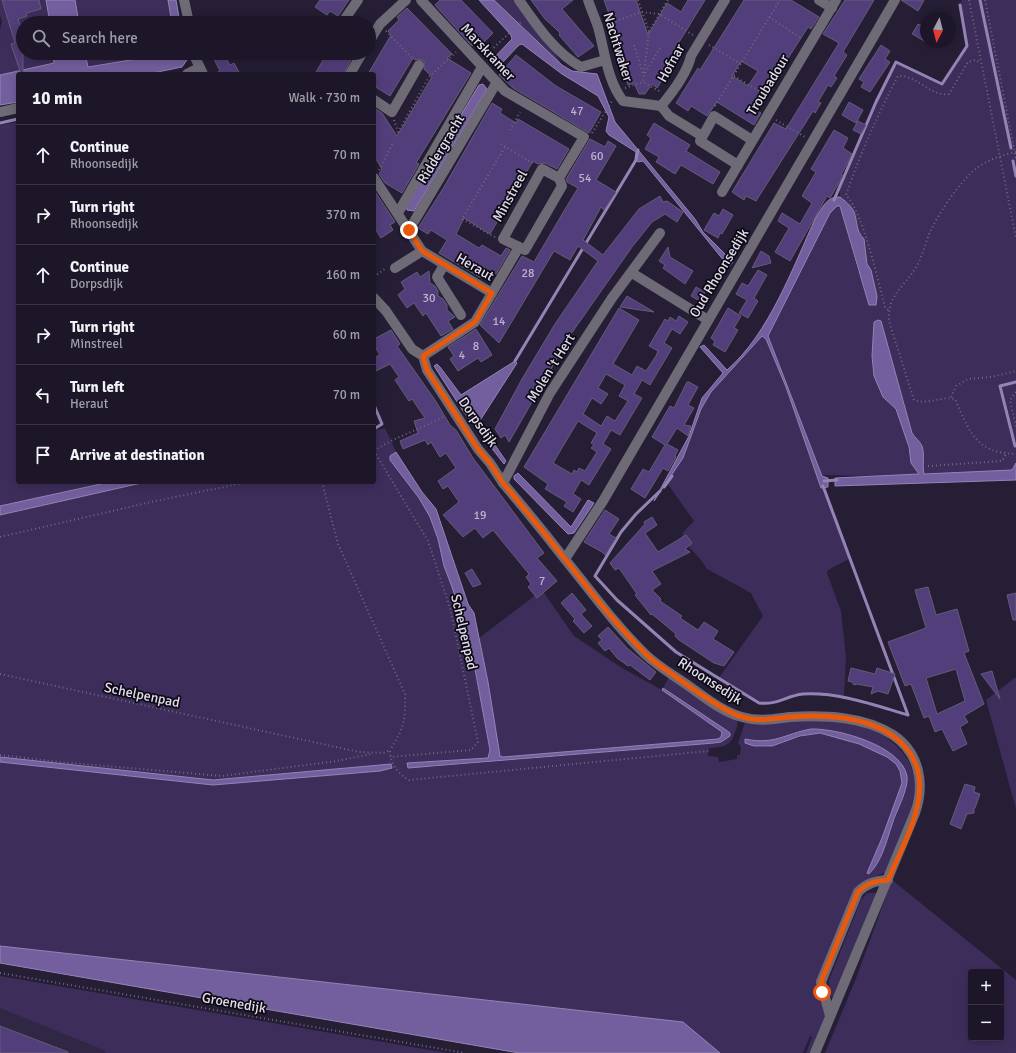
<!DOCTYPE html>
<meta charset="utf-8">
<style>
body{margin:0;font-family:Signika,sans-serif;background:#251f30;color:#f1f3f6}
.controls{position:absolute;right:12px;bottom:12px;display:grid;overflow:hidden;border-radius:4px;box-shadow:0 2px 10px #0003}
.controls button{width:36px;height:36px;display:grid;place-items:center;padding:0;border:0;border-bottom:1px solid #3a3545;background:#1c1628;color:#f1f3f6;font:20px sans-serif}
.compass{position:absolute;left:920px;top:12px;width:36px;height:36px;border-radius:50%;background:#1c1628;box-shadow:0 2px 10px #0003;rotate:187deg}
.stop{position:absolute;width:12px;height:12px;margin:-9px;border:3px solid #ea580c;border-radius:50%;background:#fff}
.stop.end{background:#ea580c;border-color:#fff;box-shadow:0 1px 4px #0008}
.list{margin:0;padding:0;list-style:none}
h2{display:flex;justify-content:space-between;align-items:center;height:52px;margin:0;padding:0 16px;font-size:17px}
h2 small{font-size:13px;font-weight:400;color:#a09fa8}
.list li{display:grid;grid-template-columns:26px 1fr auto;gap:12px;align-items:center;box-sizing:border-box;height:60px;padding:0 16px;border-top:1px solid #3a3545}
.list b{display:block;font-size:15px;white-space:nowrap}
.list p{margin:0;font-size:13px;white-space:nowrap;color:#a09fa8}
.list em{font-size:13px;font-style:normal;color:#a09fa8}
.icon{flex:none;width:22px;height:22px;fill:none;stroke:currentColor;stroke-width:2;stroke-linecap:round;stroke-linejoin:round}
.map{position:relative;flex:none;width:1016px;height:1053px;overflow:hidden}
.search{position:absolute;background:#1c1628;box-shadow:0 2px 10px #0003;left:16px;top:16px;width:360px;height:44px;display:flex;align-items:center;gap:10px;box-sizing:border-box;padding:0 14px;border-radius:22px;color:#a09fa8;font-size:15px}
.panel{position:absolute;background:#1c1628;box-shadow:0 2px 10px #0003;left:16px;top:72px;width:360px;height:412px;border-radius:4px}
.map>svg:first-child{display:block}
.built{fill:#302744}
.green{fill:#3d2d5b;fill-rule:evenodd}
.water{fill:#735f9e;stroke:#9484b5}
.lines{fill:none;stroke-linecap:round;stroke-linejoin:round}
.stream{stroke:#9484b5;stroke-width:3}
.building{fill:#523e7a;stroke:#635c76;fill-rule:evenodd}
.path{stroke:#6e697d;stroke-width:2;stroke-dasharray:1 3;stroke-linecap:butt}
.minor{stroke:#6e6b77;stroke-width:10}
.route{stroke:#ea580c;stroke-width:5}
.labels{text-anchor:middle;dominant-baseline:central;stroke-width:3.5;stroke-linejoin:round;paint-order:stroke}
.number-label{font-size:12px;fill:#bcb4d0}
.street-label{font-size:14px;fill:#e0dcec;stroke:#0d0a14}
</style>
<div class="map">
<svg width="1016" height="1053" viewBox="0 0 1016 1053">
<rect width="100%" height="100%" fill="#251e35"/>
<polygon class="built" points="0,997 129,1053 0,1053"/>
<g class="green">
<polygon points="0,0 46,0 50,23 23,23 23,53 53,53 54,63 0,75 0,30 2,22 0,15"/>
<polygon points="75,0 168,0 172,23 79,23"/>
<polygon points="494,0 514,0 555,53 562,65"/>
<path d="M 962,0 L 1016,0 L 1016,463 L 1013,470 L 924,474 L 922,444 L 912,433 L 881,321 L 874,322 L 872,356 L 874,376 L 883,397 L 896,409 L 903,421 L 911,463 L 919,474 L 874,476 L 822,475 L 768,336 L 830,213 L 837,206 L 840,206 L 858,271 L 873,280 L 871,270 L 867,264 L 864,239 C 855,230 858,222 854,212 C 851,205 845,201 840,197 L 840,189 L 876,102 L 896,62 L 942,84 L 967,46 L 960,5 Z"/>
<polygon points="85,53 173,53 88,67"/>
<polygon points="18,122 18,482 110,482 0,506 0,125"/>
<polygon points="762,336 766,338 786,387 821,488 825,488 851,558 828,570 827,573 841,611 846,657 844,697 802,694 770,704 759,703 718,679 763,616 751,593 707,569 701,560 681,538 684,531 694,521 667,483 683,458 701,409 711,392"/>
<path d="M 385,428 L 396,452 L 390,456 L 390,460 L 419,498 L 430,517 L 438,539 L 444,566 L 452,587 L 470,642 L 490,750 L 488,758 L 407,763 L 431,767 L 714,743 L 723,741 L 730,736 L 730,733 L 726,730 L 663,688 L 669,677 L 737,719 C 738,724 737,728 735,732 C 731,747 722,747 709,748 L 708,756 L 718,757 L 719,762 L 737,759 L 737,755 L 740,755 L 741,747 L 738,743 L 745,722 C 771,721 798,721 824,721 C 833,722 843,720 851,722 C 886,731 920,756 914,795 C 910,821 896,848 886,872 L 868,880 L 818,979 L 825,1016 L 811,1053 L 806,1053 L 812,1037 L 810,1036 L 803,1053 L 720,1053 L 683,1022 L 0,946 L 0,762 L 212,785 L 391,764 L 213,780 L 0,757 L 0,515 L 146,482 L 374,482 L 374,431 ZM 811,729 L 825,729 L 898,759 L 907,787 L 883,851 L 870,874 L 867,873 L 882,838 L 902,783 L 900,771 L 896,764 L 887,757 L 874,750 L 829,734 L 813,733 L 772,746 L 763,747 L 754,746 L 746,739 C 775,745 784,734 811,729 Z"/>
<polygon points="542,590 574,636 622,668 662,690 722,732 721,737 718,739 503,757 500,756 488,682 479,638"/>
<polygon points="1016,677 1016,809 986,700"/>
<path d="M 892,880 L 1016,980 L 1016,1053 L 825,1053 L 855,981 ZM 971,972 L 1001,972 L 1001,1038 L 971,1038 Z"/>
<polygon points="867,893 877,893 835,997 831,997 829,993 829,980 861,900"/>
<polygon points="0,976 447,1053 106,1053 104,1050 0,1008"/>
</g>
<g class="water">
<polygon points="46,0 75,0 79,23 50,23"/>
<polygon points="168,0 176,0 180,23 172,23"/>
<polygon points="479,0 494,0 562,65 572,71 597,74 615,122 695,219 703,232 733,262 729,267 643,161 638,162 635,159 636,152 609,135 606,131 609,117 598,96 562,74 522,44 519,45 501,64 496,64 493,59 512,39 511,35"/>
<polygon points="53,53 85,53 88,67 173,53 186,53 187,60 182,67 148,74 18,74 18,102 0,105 0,75 54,63"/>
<polygon points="483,84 487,89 414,211 407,210 406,206 479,85"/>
<path d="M 840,197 C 845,201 851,205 854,212 C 858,222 855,230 864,239 L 867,264 L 871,270 L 877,296 L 876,305 L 869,305 L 840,206 L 837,206 L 830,213 L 768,336 L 822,476 L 828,478 L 828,487 L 821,488 L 786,387 L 766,339 L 762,336 L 711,392 L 701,409 L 683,458 L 654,501 L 689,436 L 702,398 L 723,373 L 700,347 L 704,345 L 727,370 C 769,334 793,267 816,217 C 823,207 827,196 840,197 Z"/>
<path d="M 878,320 L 881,321 L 912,433 C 915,438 920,441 922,446 C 925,455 922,464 924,474 L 1012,470 L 1016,463 L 1016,480 L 835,486 L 835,478 L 919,474 L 911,463 L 909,447 L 896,409 L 883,397 L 874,376 L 872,356 L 874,322 Z"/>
<polygon points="515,361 517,363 479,422 506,461 504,464 463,411 434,366 437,364 440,367 461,395"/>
<polygon points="396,452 422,492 436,509 468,604 474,613 488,682 500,756 503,757 718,739 721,737 722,732 662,690 663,688 726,730 730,733 730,736 721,742 714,743 408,768 407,763 488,758 490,750 470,642 452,587 444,566 438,539 430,517 419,498 390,460 390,456"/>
<polygon points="518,473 571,527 588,500 594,503 574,533 568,534 565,531 514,479 514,476"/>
<polygon points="110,482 146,482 0,515 0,506"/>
<path d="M 811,729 C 836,728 901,745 907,776 C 909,789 896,811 892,825 C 886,842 882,861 869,874 L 867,873 L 882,838 L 902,783 L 900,771 L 896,764 L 887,757 L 859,744 L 820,733 L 800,736 L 772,746 L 754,746 L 745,743 L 745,739 C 775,745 784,734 811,729 Z"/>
<polygon points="0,757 213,780 391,764 392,768 380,771 213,785 0,762"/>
<polygon points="0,946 683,1022 720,1053 519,1053 0,963"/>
</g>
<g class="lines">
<g class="stream">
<polyline points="980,0 1011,148"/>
<polyline points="0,123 18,119"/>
<polyline points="1013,161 1016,176"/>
<polyline points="834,200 876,102 896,62 942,84 967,46 960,5"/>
<polyline points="515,361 636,160 638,150"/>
<polyline points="374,405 382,424 374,429"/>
<polyline points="1015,446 1000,386 1016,382"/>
<polyline points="824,481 837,480"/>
<polyline points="664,487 672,476"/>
<path d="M 660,491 L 636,514 L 621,532 L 595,576 L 617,600 L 676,652 L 759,703 C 779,705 785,696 803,694 C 839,692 874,705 908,715 L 823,486"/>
</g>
</g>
<g class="building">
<polygon points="2,0 39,0 41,9 26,13 27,16 18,19 23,34 23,74 21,74 11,44 15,43"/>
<polygon points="320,0 349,0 338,16 330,11 327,15 315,7"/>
<polygon points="440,0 461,0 493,33 483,43 479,40 472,46 435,5"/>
<polygon points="531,0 573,0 562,9 594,46 578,57 559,35 560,33 555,28 545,19"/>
<polygon points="604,0 636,0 648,35 667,3 681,12 688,0 705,0 673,52 679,56 670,72 668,71 657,88 652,84 645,94 639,94 634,83 628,85 622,66 619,67 614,49 621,47"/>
<path d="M 744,0 L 791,0 L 819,17 L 811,29 L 808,27 L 764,96 L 757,110 L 761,113 L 754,125 L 717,102 L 707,116 L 691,106 L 688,111 L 676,103 L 698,68 L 700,70 ZM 741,61 L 758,71 L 748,86 L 732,76 Z"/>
<polygon points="845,0 874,0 843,52 847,55 834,76 837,78 831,87 828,85 818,102 821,103 815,113 813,111 756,201 746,196 744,200 732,192 774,123 786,129 839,43 823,34"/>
<polygon points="901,0 924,0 918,11"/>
<polygon points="407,8 452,54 447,58 471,73 416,163 419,164 402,193 385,183 379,174 382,169 374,156 374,108 382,113 397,136 432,77 424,69 424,61 419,59 415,60 413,58 390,96 374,86 374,74 368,74 391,35 388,31 399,20 397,17"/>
<polygon points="918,24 926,28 926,42 912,34"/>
<polygon points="881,45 890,51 885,59 890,62 870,92 861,87 864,82 859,79"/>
<polygon points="211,53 223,53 230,65 234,63 240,74 214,74 220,71"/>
<polygon points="327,53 350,53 353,55 344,74 315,74"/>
<polygon points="516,55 556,86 601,112 589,133 513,88 499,75"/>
<polygon points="849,102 863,110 856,123 842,115"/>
<polygon points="492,103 502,109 500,113 516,123 518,119 569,149 557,169 545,163 538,164 533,161 490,234 464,218 456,234 479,248 482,245 501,256 506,248 510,250 496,274 485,271 481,278 439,253 447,240 431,230 428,234 418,228 444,187"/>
<polygon points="858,121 866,125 861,134 853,130"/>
<polygon points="654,123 690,145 686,151 720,172 713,184 681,165 675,174 656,162 659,157 645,149 651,138 647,135"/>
<polygon points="834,130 848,138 843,148 852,154 841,175 843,176 830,198 827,196 790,261 775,252 789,228 778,221 782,213 800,224 812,203 802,196 816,172 811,169"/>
<polygon points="590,139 605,147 608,141 616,146 596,180 616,192 604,210 601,207 583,240 603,255 639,209 660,196 663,202 667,201 683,212 677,222 665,214 652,222 632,247 571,334 509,442 505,435 501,438 495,429 522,379 555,324 598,261 578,246 570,260 554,251 499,343 480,325 522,256 534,262 564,211 578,188 567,182 566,179"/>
<polygon points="374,190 395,222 390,225 393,230 381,238 374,227"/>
<polygon points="723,209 733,215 722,234 720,233 718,238 704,230 714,213 719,216"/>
<polygon points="668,247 670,257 693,271 685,284 663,268 665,265 659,261"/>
<polygon points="761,251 769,256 771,263 752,268"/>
<polygon points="758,270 767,275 754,298 758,301 748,318 739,313 747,300 736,294 742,283 748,286"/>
<polygon points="429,271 430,283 435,286 438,291 438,296 443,299 447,305 447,310 455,317 448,321 453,329 441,336 426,313 423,316 414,303 407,308 398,295 405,289 401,282 417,272 420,277"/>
<polygon points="696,287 705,292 700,301 691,296"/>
<polygon points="627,296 654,312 620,307"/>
<path d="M 619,308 L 639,320 L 613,364 L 632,375 L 637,366 L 646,371 L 656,356 L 658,351 L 649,346 L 665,319 L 668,321 L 670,317 L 676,321 L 679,316 L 688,322 L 680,334 L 672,329 L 664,343 L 672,348 L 650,385 L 642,380 L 634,394 L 642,398 L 620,435 L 611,430 L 603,444 L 611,449 L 589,485 L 581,480 L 573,494 L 581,499 L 573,512 L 564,506 L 567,502 L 545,489 L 548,484 L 524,467 ZM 606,374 L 625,385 L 619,396 L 628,401 L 615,421 L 607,416 L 601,426 L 583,414 L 592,398 L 601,404 L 608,394 L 598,388 ZM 578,421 L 597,433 L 591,443 L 594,445 L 591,448 L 597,452 L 585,471 L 579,468 L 577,472 L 574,470 L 572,474 L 553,463 Z"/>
<polygon points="728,308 741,316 734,328 738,330 725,352 713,345 715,341 711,338"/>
<polygon points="476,329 492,355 481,362 478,358 458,371 450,359 454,356 448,347"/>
<polygon points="391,330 400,344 397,346 435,400 450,425 456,430 473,458 544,553 537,558 557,581 537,598 528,587 531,584 526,577 529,574 493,530 483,538 475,528 463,537 443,515 459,502 448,486 443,489 438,481 456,468 446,453 440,457 431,442 428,445 425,440 403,449 400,441 418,433 414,421 425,418 412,399 409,401 395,380 399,377 390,364 374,372 374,358 380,355 374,345 374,339"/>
<polygon points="687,382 689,382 698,387 688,405 694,408 684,425 691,426 688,436 677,428 667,444 678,450 675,456 676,457 668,471 663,468 645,498 631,489 643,469 649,472 665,445 652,437 670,406 674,408"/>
<polygon points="605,510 619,519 609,534 616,538 605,555 602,552 584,542"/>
<polygon points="652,517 657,525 645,533 658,552 686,535 692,543 685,549 690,552 652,571 661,584 652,590 661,599 660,601 682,616 680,618 698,630 704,622 718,631 713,639 734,652 724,666 714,663 679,640 675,636 676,634 652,614 651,615 635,595 637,594 619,568 615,570 610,563 645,524 644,522"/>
<polygon points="472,569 481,584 473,587 465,573"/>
<path d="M 928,587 L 936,615 L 957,609 L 969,651 L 964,653 L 984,704 L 964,716 L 968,722 L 960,727 L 967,744 L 953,751 L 942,729 L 935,732 L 929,716 L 924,718 L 911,684 L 905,686 L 888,642 L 926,628 L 915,590 ZM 956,669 L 965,701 L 937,714 L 926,678 Z"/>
<polygon points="572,593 586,610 581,614 592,626 584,633 573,621 575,619 561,603"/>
<polygon points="1016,593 1016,620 1013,620 1007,595"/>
<polygon points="608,627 627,648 656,672 650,680 630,665 628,666 617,658 609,648 605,651 598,643 602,640 598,636"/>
<polygon points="851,668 875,674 877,668 895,674 888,694 878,691 871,694 873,687 857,684 854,685 852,682 848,681"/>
<polygon points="992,671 1000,699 981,674"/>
<polygon points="965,784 975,787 974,792 980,794 975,808 974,808 974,813 967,814 961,829 950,824"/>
<polygon points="0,1026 68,1052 68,1053 0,1053"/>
</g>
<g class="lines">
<g class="path">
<polyline points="638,0 649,31 668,0"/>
<polyline points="969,0 1016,238"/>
<polyline points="985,0 1016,159"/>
<polyline points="769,17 802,39"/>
<polyline points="608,24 641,12 659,14 693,35"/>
<polyline points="386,31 412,58"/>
<polyline points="634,45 643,74"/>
<polyline points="709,45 741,64"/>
<polyline points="660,48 644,75 643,82 661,92"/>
<polyline points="485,56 522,21"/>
<polyline points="644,73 649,31"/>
<polyline points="734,76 767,96"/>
<polyline points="625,88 643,82"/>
<polyline points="715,106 780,0"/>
<polyline points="394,120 398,132 429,77 456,52"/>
<polyline points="776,120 805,137"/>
<polyline points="510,130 520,112"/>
<polyline points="592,133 612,101"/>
<polyline points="501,144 534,164"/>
<path d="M 1016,152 C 1001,155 984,161 972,172 C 956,188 940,211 930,232 C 925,244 922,258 915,269 C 903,288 887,296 889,321 L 914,400 C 928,405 941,396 955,399 C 970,432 975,453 1016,454"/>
<polyline points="379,170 393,143"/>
<polyline points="495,237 462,219 505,147"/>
<polyline points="374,277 386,268"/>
<path d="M 888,310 L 885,307 C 878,281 863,212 846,195 C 861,152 877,116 898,76 C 916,74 930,97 949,94 L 968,62 L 975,60 L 981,63"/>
<polyline points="1016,392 1010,400 1016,427"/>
<polyline points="951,397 956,386 968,379 991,377 1016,371"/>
<polyline points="374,451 428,541 450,608 478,742 471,750 390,757"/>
<path d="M 374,451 C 396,436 421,429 445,416"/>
<polyline points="928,466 1002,461 1006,454"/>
<path d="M 322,482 L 338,544 L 405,694 C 406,720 404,728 390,750"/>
<polyline points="0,537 151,502 248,482"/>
<path d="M 0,674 L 359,752 L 383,753 L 390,750 C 390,764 398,774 409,780 L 708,751"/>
<polyline points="0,755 60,762 222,776 337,761 371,754"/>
<polyline points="0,973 465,1053"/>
</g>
<g class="minor">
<polyline points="184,0 189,23"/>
<polyline points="421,0 505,91 584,137 559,178 562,186 525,250 519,247 475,322 423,356"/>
<path d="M 519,0 C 536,24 554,52 581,67 L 605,60"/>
<path d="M 588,0 C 591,9 595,18 598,27 C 605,52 607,80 623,101 L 661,106 C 672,93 687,73 691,56 L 725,0"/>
<polyline points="819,0 832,8"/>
<polyline points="342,23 358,0"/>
<polyline points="369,42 380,24 406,0"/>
<polyline points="193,53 203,74"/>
<polyline points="187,74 199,68"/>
<polyline points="350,74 362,53"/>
<polyline points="374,100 392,112 419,65"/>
<polyline points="661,106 669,116 702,136"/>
<polyline points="0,112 18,108"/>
<polyline points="738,165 700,141 714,116 752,140"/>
<polyline points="374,178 422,251 492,293"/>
<polyline points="722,192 836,0"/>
<polyline points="398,213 482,67"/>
<polyline points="409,230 497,82"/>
<polyline points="519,247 503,239 542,169 559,178"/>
<polyline points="444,265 437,277 461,315"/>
<polyline points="395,268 422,251"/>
<polyline points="632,273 708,320"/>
<path d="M 374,298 L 386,311 L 412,349 L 423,356 L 427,370 L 478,449 L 490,463 L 503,483 C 525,509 547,536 568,563 C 593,594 617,627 646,655 C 660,668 678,678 693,689 C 707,699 725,713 742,717 C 759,722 774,719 790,717 C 824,715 864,716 893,735 C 920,753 925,785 915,813 L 815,1053"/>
<polyline points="503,483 550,393 612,298 660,233"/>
<polyline points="565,559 603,501 895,0"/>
<path d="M 830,1016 L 821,982 L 858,892 C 867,883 875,881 888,880"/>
</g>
</g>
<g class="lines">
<path class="route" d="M 409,230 L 422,251 L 492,293 L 475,322 L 423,356 L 427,370 L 478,449 L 490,463 L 503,483 C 524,508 545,534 565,559 C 591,592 616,625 646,654 C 653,662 663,668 672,674 C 691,688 711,702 732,713 C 752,723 770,719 790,717 C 829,714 879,716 906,748 C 939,786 904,842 888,880 C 875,881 867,883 858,892 L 821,982 L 822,992"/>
</g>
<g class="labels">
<g class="number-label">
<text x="577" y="111">47</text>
<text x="597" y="156">60</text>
<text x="585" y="178">54</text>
<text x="528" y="273">28</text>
<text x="429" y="298">30</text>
<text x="499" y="321">14</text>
<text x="476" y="346">8</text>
<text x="462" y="355">4</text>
<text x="480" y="515">19</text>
<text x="542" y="581">7</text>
</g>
<g class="street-label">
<text transform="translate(618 47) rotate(73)">Nachtwaker</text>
<text transform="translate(488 52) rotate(47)">Marskramer</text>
<text transform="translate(671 63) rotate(-61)">Hofnar</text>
<text transform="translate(768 85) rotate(-59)">Troubadour</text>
<text transform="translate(441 149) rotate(-59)">Riddergracht</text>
<text transform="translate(510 196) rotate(-61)">Minstreel</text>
<text transform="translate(475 267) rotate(30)">Heraut</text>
<text transform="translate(719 273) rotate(-59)">Oud Rhoonsedijk</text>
<text transform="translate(551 368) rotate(-58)">Molen 't Hert</text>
<text transform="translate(478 422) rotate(55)">Dorpsdijk</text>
<text transform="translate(464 632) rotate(77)">Schelpenpad</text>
<text transform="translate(710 681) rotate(33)">Rhoonsedijk</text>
<text transform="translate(142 695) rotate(12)">Schelpenpad</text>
<text transform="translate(234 1003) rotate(10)">Groenedijk</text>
</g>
</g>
</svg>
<div class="controls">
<button>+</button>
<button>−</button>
</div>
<svg class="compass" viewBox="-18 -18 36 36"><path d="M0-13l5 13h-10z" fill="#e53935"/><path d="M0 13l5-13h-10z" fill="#a09fa8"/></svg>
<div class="stop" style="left:822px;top:992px"></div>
<div class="stop end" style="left:409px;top:230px"></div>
<div class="search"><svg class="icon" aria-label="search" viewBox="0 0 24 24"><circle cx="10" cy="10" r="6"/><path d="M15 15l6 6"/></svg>Search here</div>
<section class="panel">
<h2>10 min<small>Walk · 730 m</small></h2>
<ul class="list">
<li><svg class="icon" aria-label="ahead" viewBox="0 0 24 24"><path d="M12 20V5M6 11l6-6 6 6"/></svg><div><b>Continue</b><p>Rhoonsedijk</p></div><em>70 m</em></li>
<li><svg class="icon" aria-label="right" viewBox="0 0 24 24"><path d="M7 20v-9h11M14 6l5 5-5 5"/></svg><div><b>Turn right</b><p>Rhoonsedijk</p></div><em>370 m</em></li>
<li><svg class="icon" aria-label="ahead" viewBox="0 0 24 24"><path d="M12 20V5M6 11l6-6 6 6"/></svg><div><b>Continue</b><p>Dorpsdijk</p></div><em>160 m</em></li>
<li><svg class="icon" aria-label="right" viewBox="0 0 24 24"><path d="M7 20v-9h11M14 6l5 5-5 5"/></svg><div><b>Turn right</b><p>Minstreel</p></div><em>60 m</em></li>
<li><svg class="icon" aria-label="left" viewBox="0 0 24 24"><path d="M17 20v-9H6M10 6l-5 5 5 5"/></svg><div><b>Turn left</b><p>Heraut</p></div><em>70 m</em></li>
<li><svg class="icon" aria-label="arrive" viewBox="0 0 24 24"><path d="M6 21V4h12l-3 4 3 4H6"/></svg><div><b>Arrive at destination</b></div></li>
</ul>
</section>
</div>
